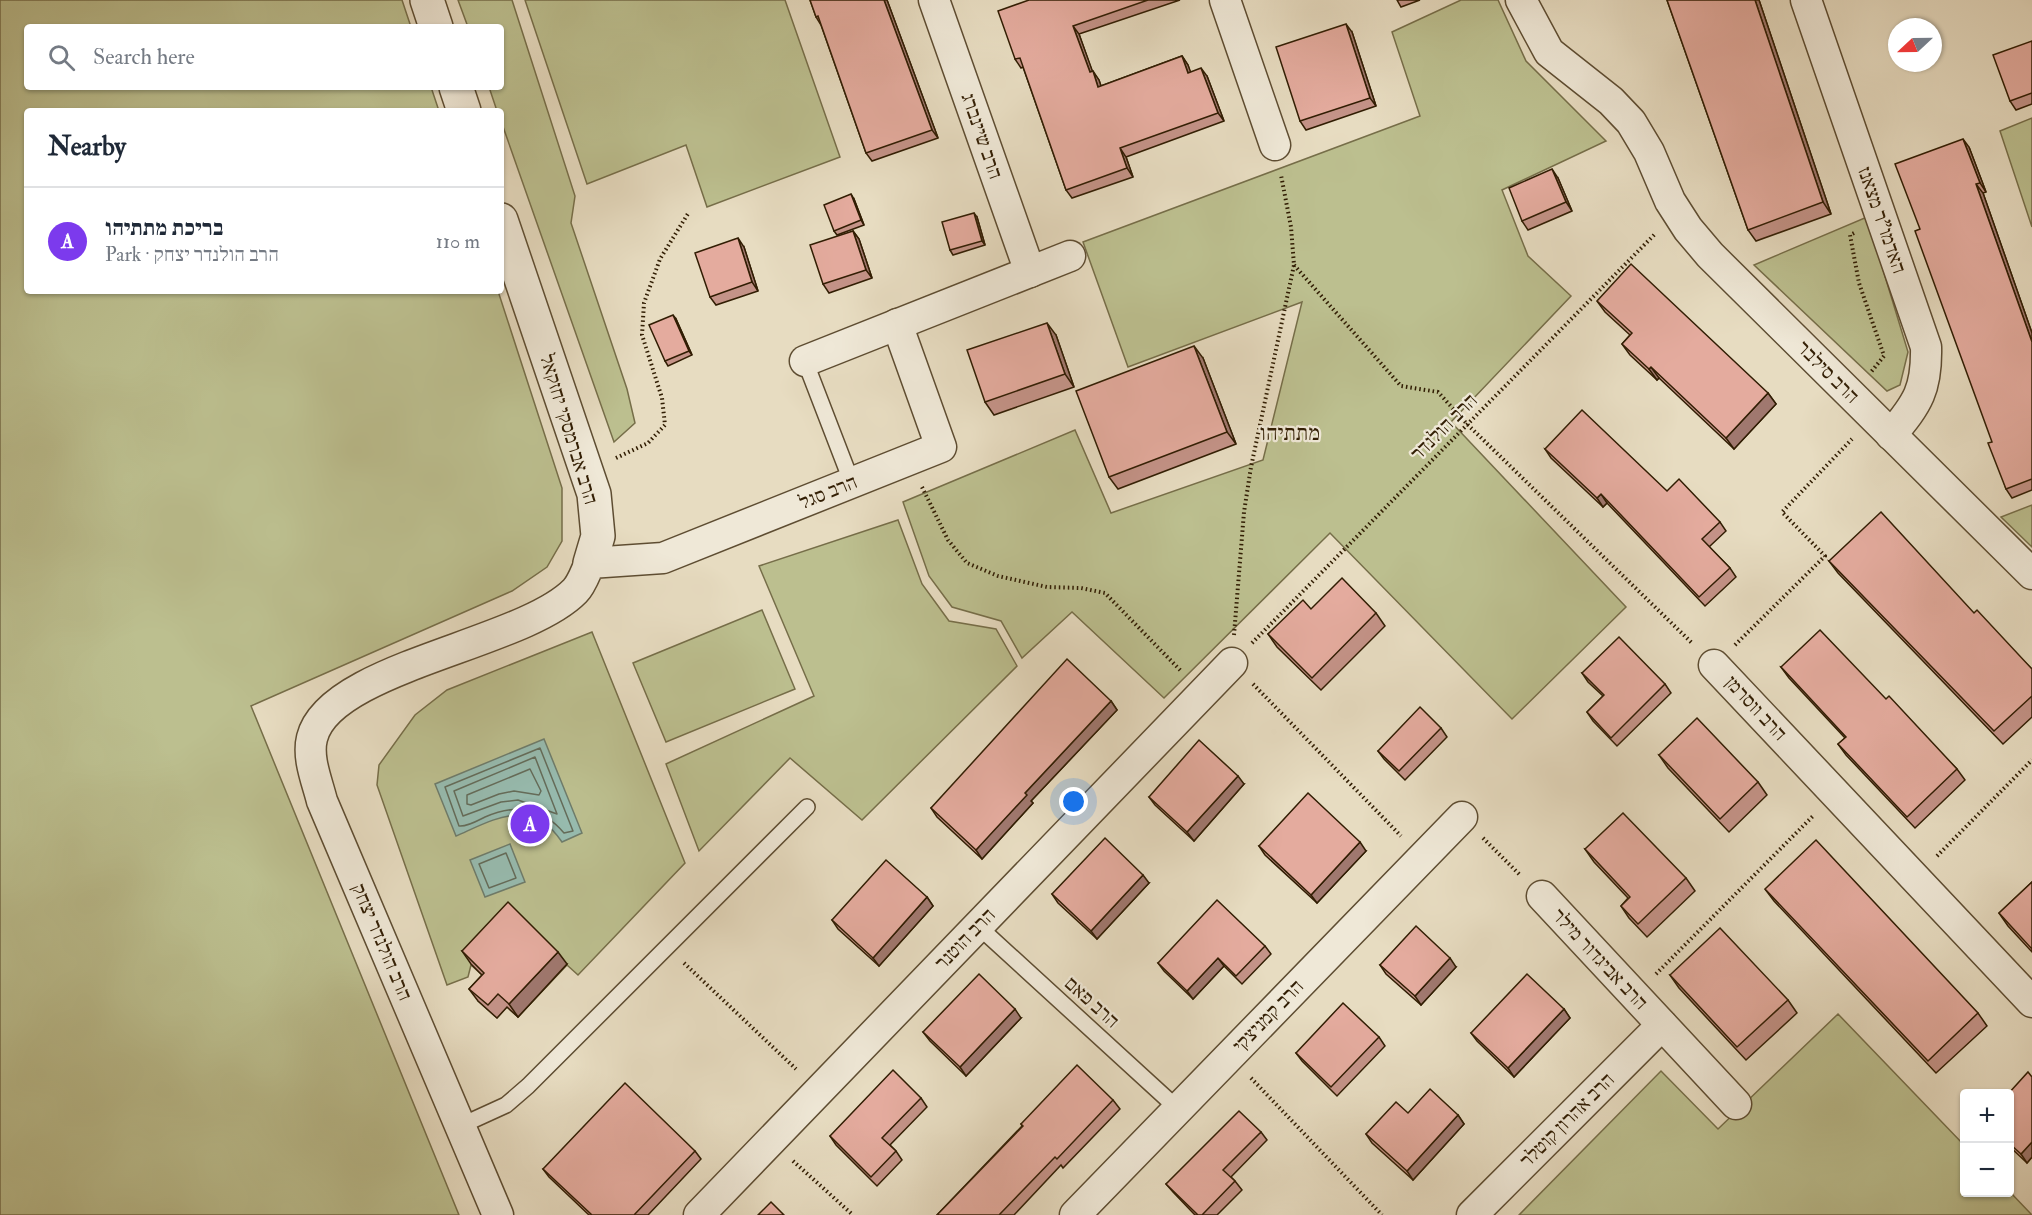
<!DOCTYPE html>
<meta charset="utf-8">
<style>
body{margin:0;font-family:"IM FELL Double Pica","Frank Ruhl Libre",serif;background:#f2f2f3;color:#1f2937}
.controls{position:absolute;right:18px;bottom:18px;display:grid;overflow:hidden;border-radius:6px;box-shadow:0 2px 4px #0004}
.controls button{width:54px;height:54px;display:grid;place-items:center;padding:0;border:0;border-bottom:2px solid #e0e1e3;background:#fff;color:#1f2937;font:30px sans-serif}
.compass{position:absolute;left:1888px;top:18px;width:54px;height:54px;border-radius:50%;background:#fff;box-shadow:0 2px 4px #0004;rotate:248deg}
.you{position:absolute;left:1074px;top:802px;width:21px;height:21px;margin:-15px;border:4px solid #fff;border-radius:50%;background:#1a73e8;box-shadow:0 0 0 9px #1a73e833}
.badge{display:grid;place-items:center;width:39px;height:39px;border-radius:50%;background:#7c3aed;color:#fff;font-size:20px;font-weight:700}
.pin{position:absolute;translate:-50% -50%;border:3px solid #fff;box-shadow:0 2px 6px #0006}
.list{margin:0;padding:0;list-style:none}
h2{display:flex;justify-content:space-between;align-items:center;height:78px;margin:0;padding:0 24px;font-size:26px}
h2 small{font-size:20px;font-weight:400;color:#747a83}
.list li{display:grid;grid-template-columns:39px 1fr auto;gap:18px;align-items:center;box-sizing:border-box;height:108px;padding:0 24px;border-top:2px solid #e0e1e3}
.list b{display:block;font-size:22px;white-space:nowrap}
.list p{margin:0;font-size:20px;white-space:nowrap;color:#747a83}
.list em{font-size:20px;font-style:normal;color:#747a83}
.icon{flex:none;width:33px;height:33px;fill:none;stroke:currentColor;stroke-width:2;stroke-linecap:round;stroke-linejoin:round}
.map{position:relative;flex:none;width:2032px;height:1215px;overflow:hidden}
.search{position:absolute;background:#fff;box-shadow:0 2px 4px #0004;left:24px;top:24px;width:480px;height:66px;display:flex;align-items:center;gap:15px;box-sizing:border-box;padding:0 21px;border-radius:6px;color:#747a83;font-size:22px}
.panel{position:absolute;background:#fff;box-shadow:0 2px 4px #0004;left:24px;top:108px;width:480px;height:186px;border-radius:6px}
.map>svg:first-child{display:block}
.green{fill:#bcbf8f;stroke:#766e49;stroke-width:1.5}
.water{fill:#97bcb0;stroke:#6e7c6b;stroke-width:1.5}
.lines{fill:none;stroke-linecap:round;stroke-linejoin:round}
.shore{stroke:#646c5a;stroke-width:1.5}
.service-casing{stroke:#5e4d32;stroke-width:18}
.minor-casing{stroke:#5e4d32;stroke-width:33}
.tertiary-casing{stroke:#5e4d32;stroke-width:36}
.path{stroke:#311d03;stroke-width:4;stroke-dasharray:1.5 3;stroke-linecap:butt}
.service{stroke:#efe8d7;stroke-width:15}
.minor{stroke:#efe8d7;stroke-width:30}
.tertiary{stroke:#efe8d7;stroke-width:33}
.wall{fill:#c49388;stroke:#311d03;stroke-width:1.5}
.shaded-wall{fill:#a0786f;stroke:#311d03;stroke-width:1.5}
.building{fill:#e4ab9e;stroke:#311d03;stroke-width:1.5}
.labels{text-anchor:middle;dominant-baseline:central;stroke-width:4.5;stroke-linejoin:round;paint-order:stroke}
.street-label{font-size:20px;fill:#311d03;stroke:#efe8d7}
.quarter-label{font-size:22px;fill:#311d03;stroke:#efe8d7}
</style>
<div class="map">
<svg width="2032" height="1215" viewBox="0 0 2032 1215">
<rect width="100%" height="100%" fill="#e7dcc1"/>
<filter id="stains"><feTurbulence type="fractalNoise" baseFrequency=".00333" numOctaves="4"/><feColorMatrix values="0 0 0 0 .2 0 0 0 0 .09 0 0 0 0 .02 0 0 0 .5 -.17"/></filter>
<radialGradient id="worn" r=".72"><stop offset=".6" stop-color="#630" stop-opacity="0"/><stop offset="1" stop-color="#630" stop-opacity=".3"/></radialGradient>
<g class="green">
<polygon points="0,0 402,0 411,27 27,27 27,87 431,87 439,111 27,111 27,291 498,291 562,488 562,541 547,567 512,591 251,706 459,1215 0,1215"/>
<polygon points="458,0 512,0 575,196 571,223 627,389 635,423 614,442 501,121 501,111 497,111 489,87 501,87 501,27 468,27"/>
<polygon points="525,0 785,0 840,157 707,207 686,145 587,184"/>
<polygon points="1461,0 1498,0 1526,61 1606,141 1502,190 1528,256 1571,296 1451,422 1626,607 1512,719 1330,533 1164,698 1072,612 1022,658 1001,621 952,607 929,576 903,502 1075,430 1111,513 1263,460 1302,302 1128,367 1083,242 1420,116 1392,32"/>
<polygon points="2032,118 2032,227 2000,131"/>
<polygon points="1867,217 1908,352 1900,385 1887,391 1754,265"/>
<polygon points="2032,505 2032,547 2001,517"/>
<polygon points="898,520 922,584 949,621 996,629 1017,666 862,820 790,758 699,851 666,764 814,696 759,566"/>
<polygon points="762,610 795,689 666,742 633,663"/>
<polygon points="592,632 685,863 578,975 567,965 518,1017 507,1007 497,1018 478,1001 493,985 471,965 468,977 447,985 377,785 379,765 415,715 447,690"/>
<polygon points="1838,1014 1964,1145 1964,1192 2010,1192 2032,1215 1519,1215 1661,1071 1718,1129"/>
</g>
<g class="water">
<path d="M 544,739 L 582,833 L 562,842 C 531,796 495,819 456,836 L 435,784 Z"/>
<polygon points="510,844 525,882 485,897 470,860"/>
</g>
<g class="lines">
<g class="shore">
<path d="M 540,748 L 573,831 L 564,833 C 541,806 516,804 485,817 C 477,821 467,827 459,826 L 445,787 Z"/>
<polygon points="535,757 557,814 518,800 501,802 463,816 454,791"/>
<polygon points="530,769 541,791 539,795 514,791 499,794 471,805 467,804 467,795"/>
<polygon points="506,853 516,878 489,888 479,864"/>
</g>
<g class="service-casing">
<g id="service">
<polyline points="805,361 852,483"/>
<polyline points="978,926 1178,1109"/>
<polyline points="460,1126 506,1105 528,1086 807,807"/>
</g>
</g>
<g class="minor-casing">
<g id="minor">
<polyline points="934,0 1030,272"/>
<polyline points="1225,0 1275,145"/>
<polyline points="1521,0 1549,52 1611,101 1631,122 1649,152 1670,201 1688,229 1710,255 2032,574"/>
<path d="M 1806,0 L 1926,347 C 1927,389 1918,403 1891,435"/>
<polyline points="805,361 1070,256"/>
<polyline points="1714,665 2032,1002"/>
<polyline points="1542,896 1736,1104"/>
<path d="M 498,1215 L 322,801 C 317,781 307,758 312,738 C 329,667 522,645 575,591 C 582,584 586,571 590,563 L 663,558 L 941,447 L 897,324"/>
<polyline points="699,1215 1232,663"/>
<polyline points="1075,1215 1462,817"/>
<polyline points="1472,1215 1662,1025"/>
</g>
</g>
<g class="tertiary-casing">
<g id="tertiary">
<polyline points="427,0 436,27"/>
<polyline points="456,87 464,111"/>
<polyline points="501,220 594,494 598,536 590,563"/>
</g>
</g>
<g class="path">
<polyline points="1854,233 1850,235 1859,283 1884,356 1871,372"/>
<polyline points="1294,265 1401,386 1438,392 1468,425 1693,644"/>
<polyline points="616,458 648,443 665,425 662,398 642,335 644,303 660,259 689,212"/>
<polyline points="922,487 948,540 967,563 998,576 1047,587 1081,588 1105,593 1181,671"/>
<polyline points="1234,635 1244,512 1251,467 1294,265 1291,227 1281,175"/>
<polyline points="1252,643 1655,234"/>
<polyline points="1735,645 1825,556 1782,512 1852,439"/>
<polyline points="1253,684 1401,836"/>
<polyline points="1483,838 1520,875"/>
<polyline points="1937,856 2032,760"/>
<polyline points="684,963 796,1069"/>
<polyline points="1656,974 1814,815"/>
<polyline points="1251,1078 1382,1215"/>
<polyline points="793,1161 853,1215"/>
</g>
<use href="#service" class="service"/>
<use href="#minor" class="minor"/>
<use href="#tertiary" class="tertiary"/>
</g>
<g class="wall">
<polygon points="810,0 887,0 938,138 872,161 866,153 821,25 816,17"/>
<polygon points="1029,0 1180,0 1079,34 1092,71 1099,80 1101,86 1182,56 1188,65 1190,72 1207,76 1224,121 1126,157 1133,177 1072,198 1066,190 1023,67 1021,68 1015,59"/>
<polygon points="1397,0 1420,0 1401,7"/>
<polygon points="1667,0 1759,0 1831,214 1756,241 1748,230"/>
<polygon points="1352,32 1376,106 1306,130 1300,121"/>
<polygon points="2032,41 2032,104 2016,110 2010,101"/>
<polygon points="1969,147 1986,192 1983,193 2032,333 2032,490 2012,498 2006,489 1992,442"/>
<polygon points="1558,178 1572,211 1528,230 1522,221"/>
<polygon points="854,199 864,225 837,235 834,231"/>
<polygon points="977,217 985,245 953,255 950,250"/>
<polygon points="853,231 859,239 872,278 829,293 823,284"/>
<polygon points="744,247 758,291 716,305 710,297"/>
<polygon points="1597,301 1768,393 1776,404 1734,449 1659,378 1657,380 1630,355 1622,344 1630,335 1605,312"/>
<polygon points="676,319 692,355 668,366 665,361"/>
<polygon points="1056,335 1074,387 994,415 985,402"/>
<polygon points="1203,358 1236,444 1118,489 1109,477"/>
<polygon points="1545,449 1667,491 1720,522 1726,531 1709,547 1730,568 1736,577 1705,606 1607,503 1603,507 1551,458"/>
<polygon points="1829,561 1974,613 2032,669 2032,717 2003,744 1838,573"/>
<polygon points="1311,609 1376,613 1385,626 1321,690 1277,647 1268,634"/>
<polygon points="1781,667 1886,699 1957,769 1965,780 1915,828 1846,755 1838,744 1845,738 1789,678"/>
<polygon points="1582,673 1665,684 1671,693 1617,746 1593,721 1587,712 1603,696 1588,682"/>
<polygon points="1111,701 1117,710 1031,801 1033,803 982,859 937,817 931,808"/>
<polygon points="1441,728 1447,737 1405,780 1384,759 1378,751"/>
<polygon points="1659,755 1758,782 1767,795 1729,832 1668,768"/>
<polygon points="1244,784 1194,841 1155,805 1149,797"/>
<polygon points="1259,846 1366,851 1317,903 1265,855"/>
<polygon points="1585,849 1686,878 1695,891 1647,937 1629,918 1621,906 1628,898 1594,862"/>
<polygon points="2032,882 2032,952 2008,926 1999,913"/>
<polygon points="1149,883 1097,939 1058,903 1052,894"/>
<polygon points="1765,889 1978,1013 1987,1026 1936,1073 1774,901"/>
<polygon points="927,897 933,906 879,966 838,929 832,920"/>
<polygon points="1265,946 1271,954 1242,984 1224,966 1193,999 1164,971 1158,963"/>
<polygon points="462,951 567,964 518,1017 507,1007 497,1018 478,1001 469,989 482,975 471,964"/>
<polygon points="1380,965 1456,967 1421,1005 1386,974"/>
<polygon points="1670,975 1788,1000 1797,1013 1746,1060 1679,988"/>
<polygon points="1564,1009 1570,1018 1514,1077 1477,1041 1471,1033"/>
<polygon points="1021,1018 966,1076 930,1041 923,1032"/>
<polygon points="1379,1037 1385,1046 1337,1096 1302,1061 1296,1053"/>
<polygon points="2032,1077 2032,1157 2027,1163 2010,1147 2010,1094"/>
<polygon points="921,1098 927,1107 890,1145 896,1151 902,1160 877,1186 836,1145 830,1136"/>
<polygon points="1113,1100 1120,1109 1063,1168 1061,1165 1014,1215 937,1215 1022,1126 1021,1124"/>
<polygon points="1408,1113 1458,1115 1464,1124 1413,1180 1372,1143 1366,1134"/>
<polygon points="1261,1132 1267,1140 1231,1177 1235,1181 1242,1190 1217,1215 1195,1215 1173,1192 1166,1184"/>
<polygon points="695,1151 701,1159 648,1215 589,1215 549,1177 543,1169"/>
</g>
<g class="shaded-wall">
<polygon points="884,0 887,0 938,138 932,130"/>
<polygon points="1755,0 1759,0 1831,214 1823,202"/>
<polygon points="1346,24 1352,32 1376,106 1370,98"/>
<polygon points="1073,26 1079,34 1096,81 1090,72"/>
<polygon points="1182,56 1188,65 1194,81 1188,73"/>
<polygon points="1201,68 1207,76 1224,121 1218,113"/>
<polygon points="1093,71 1099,80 1104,95 1098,87"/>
<polygon points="1963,139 1969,147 1986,192 1980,183"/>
<polygon points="1120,148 1126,157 1133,177 1127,168"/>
<polygon points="1552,169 1558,178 1572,211 1566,202"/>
<polygon points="1976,184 1983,193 2032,333 2032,342"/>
<polygon points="851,194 854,199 864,225 861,220"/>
<polygon points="974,213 977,217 985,245 982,241"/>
<polygon points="853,231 859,239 872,278 866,270"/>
<polygon points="738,238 744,247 758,291 752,282"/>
<polygon points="673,315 676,319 692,355 689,351"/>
<polygon points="1047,323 1056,335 1074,387 1065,374"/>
<polygon points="1194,346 1203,358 1236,444 1227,432"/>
<polygon points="1651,367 1659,378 1657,380 1649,369"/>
<polygon points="1768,393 1776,404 1734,449 1726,438"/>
<polygon points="1601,494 1607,503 1603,507 1597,498"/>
<polygon points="1111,701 1117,710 1031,801 1033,803 982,859 976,850 1025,793"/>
<polygon points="1238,776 1244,784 1194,841 1187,832"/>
<polygon points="1360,842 1366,851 1317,903 1311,895"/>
<polygon points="1143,875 1149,883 1097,939 1091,931"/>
<polygon points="927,897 933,906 879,966 873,958"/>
<polygon points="558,952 567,964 518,1017 509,1004"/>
<polygon points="1218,958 1224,966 1193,999 1187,991"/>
<polygon points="1450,958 1456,967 1421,1005 1415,996"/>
<polygon points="1015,1009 1021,1018 966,1076 960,1067"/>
<polygon points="1564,1009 1570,1018 1514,1077 1508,1068"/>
<polygon points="1458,1115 1464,1124 1413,1180 1407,1171"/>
<polygon points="2032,1142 2032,1157 2027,1163 2021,1154"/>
</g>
<g class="building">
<polygon points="810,0 884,0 932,130 866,153 818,16 816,17"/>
<polygon points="1029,0 1148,0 1073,26 1090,72 1093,71 1098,87 1182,56 1188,73 1201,68 1218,113 1120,148 1127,168 1066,190 1020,58 1015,59 998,11"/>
<polygon points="1667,0 1755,0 1823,202 1748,230"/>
<polygon points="1346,24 1370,98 1300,121 1276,47"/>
<polygon points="2032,41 2032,93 2010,101 1993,55"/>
<polygon points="1963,139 1980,183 1976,184 2032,342 2032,479 2006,489 1988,443 1992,442 1915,231 1920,229 1895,164"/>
<polygon points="1552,169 1566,202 1522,221 1509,188"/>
<polygon points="851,194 861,220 834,231 824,205"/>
<polygon points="974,213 982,241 950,250 942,222"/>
<polygon points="853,231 866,270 823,284 810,245"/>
<polygon points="738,238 752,282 710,297 695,253"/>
<polygon points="1631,264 1768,393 1726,438 1651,367 1649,369 1622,344 1632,333 1597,301"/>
<polygon points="673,315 689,351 665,361 649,325"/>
<polygon points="1047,323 1065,374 985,402 967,350"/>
<polygon points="1194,346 1227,432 1109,477 1076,391"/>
<polygon points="1582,410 1667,491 1679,479 1720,522 1702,539 1730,568 1699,597 1601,494 1597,498 1545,449"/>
<polygon points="1881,512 1974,613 1977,610 2032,669 2032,696 1994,731 1829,561"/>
<polygon points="1342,578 1376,613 1312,678 1268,634 1303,600 1311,609"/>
<polygon points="1820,630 1886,699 1889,696 1957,769 1907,817 1838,744 1846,737 1781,667"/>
<polygon points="1619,637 1665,684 1611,738 1587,712 1604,695 1582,673"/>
<polygon points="1067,659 1111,701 1025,793 1027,795 976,850 931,808"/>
<polygon points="1420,707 1441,728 1399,771 1378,751"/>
<polygon points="1697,718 1758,782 1720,819 1659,755"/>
<polygon points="1199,740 1238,776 1187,832 1149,797"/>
<polygon points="1308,793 1360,842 1311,895 1259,846"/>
<polygon points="1623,813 1686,878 1638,924 1621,906 1630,897 1585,849"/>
<polygon points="1105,838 1143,875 1091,931 1052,894"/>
<polygon points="1816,840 1978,1013 1928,1061 1765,889"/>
<polygon points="886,860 927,897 873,958 832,920"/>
<polygon points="2032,882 2032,949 1999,913"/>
<polygon points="1217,900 1265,946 1236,976 1218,958 1187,991 1158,963"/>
<polygon points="508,902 558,952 509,1004 498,994 488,1005 469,989 484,973 462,951"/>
<polygon points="1416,926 1450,958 1415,996 1380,965"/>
<polygon points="1720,928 1788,1000 1737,1047 1670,975"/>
<polygon points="979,974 1015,1009 960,1067 923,1032"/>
<polygon points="1527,974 1564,1009 1508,1068 1471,1033"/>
<polygon points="1343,1003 1379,1037 1331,1087 1296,1053"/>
<polygon points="1077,1065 1113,1100 1057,1159 1055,1157 999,1215 937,1215 1023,1126 1021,1124"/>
<polygon points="893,1070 921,1098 882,1138 896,1151 871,1177 830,1136"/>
<polygon points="2028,1072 2032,1077 2032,1142 2021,1154 2010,1144 2010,1094 2008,1094"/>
<polygon points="625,1083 695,1151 634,1215 592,1215 543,1169"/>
<polygon points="1430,1089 1458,1115 1407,1171 1366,1134 1396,1102 1408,1113"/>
<polygon points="1239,1111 1261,1132 1223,1170 1235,1181 1202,1215 1198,1215 1166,1184"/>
<polygon points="771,1202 784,1215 758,1215"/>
</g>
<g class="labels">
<g class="street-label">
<text transform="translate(982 136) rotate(71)">הרב שיינברג</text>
<text transform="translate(1882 220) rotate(71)">האדמו"ר מצאנז</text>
<text transform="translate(1828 372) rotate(45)">הרב סילבר</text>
<text transform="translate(1444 427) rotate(-45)">הרב הולנדר</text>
<text transform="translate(569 429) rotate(73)">הרב אברמסקי יחזקאל</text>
<text transform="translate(828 492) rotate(-22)">הרב סגל</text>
<text transform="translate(1756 708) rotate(47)">הרב ווסרמן</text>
<text transform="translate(965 939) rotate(-46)">הרב הוטנר</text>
<text transform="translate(382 942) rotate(67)">הרב הולנדר יצחק</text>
<text transform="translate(1600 959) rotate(47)">הרב אביגדור מילר</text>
<text transform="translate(1092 1002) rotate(42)">הרב פאם</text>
<text transform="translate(1268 1016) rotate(-46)">הרב קמניצקי</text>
<text transform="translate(1567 1120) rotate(-45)">הרב אהרון קוטלר</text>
</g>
<g class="quarter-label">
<text x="1290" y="433">מתתיהו</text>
</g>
</g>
<rect width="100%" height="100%" filter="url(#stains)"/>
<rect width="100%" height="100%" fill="url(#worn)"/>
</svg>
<div class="controls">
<button>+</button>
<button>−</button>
</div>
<svg class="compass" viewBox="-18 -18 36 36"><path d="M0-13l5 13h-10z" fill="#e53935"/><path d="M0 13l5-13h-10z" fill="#747a83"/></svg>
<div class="you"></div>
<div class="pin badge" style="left:530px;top:824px">A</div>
<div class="search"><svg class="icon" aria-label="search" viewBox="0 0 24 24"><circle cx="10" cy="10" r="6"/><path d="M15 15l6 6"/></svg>Search here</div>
<section class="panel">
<h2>Nearby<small></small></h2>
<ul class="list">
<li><span class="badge">A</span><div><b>בריכת מתתיהו</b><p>Park · הרב הולנדר יצחק</p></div><em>110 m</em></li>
</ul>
</section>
</div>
